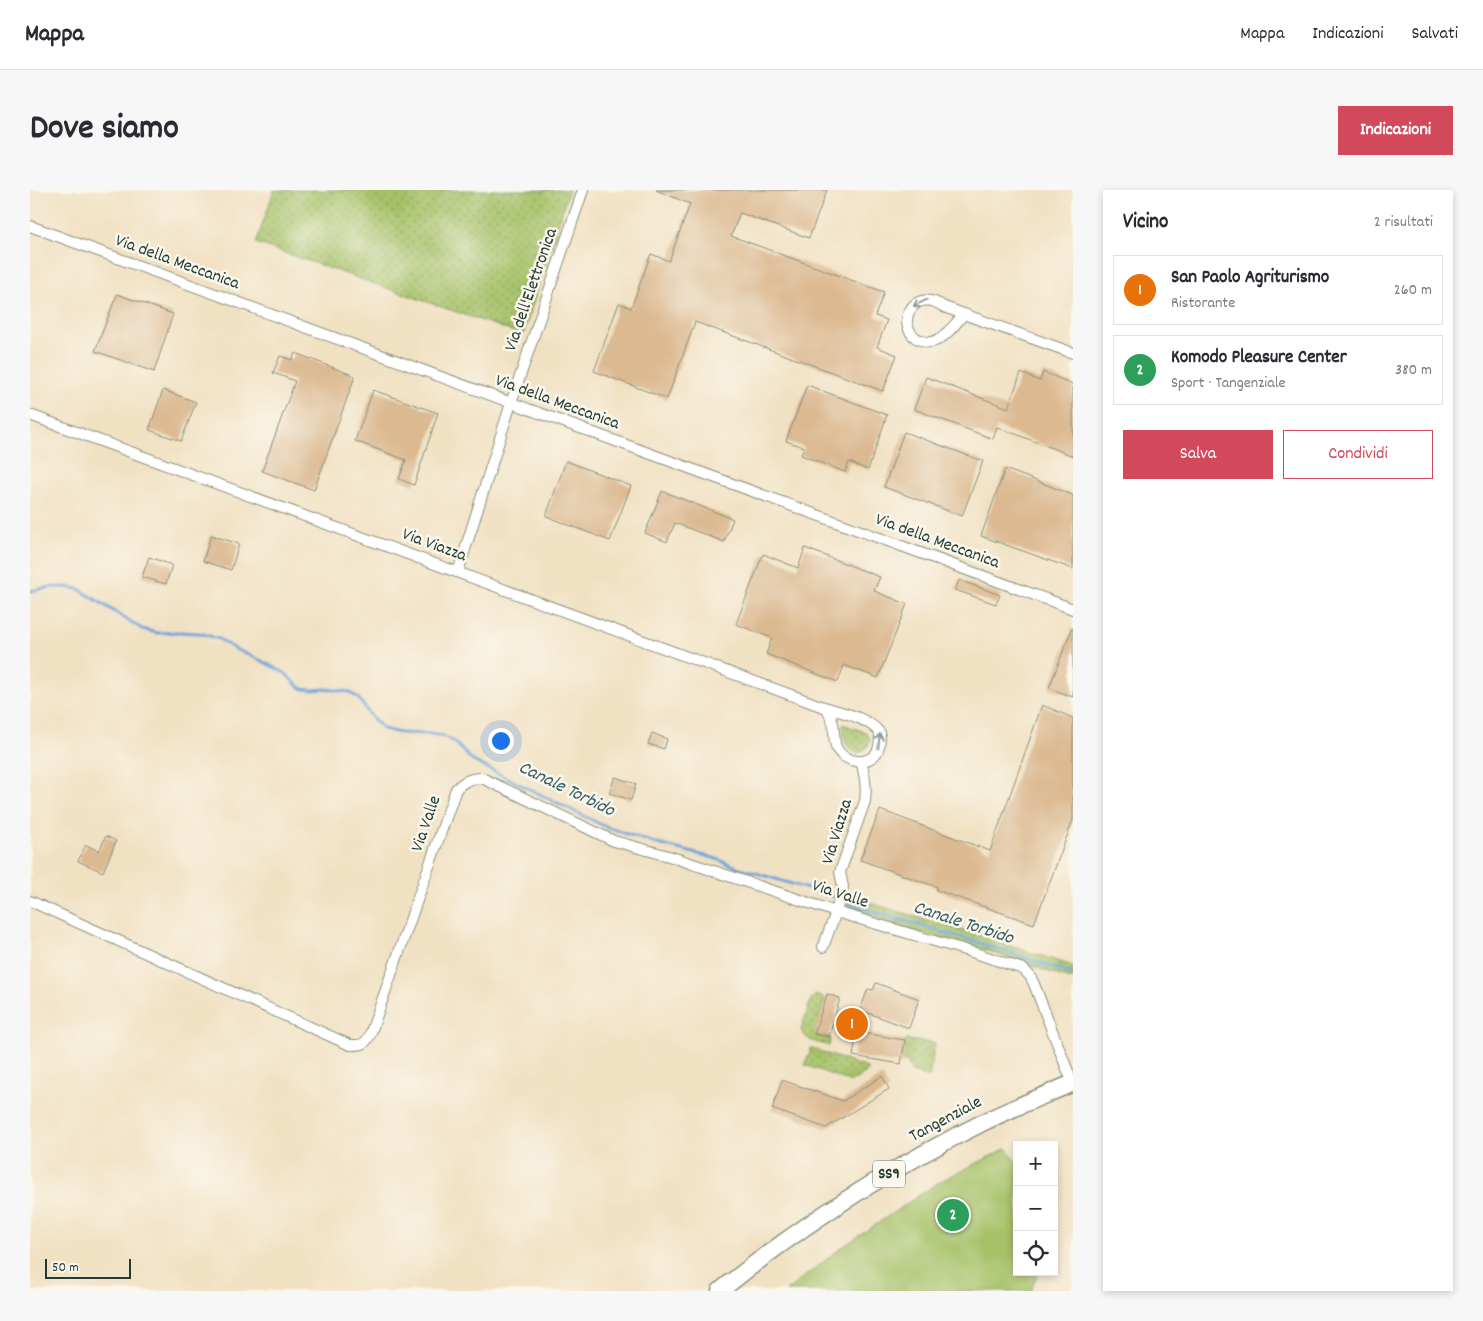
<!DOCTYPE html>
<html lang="it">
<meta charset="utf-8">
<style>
body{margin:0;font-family:Dekko,sans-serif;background:#f7f7f7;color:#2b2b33}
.controls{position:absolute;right:15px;bottom:15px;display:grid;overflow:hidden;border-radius:0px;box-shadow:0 2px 8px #0003}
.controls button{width:45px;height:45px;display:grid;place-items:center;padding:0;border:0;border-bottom:1px solid #e1e1e2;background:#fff;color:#2b2b33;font:25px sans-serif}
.scale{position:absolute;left:15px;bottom:12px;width:86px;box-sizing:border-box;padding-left:5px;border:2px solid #1f3d34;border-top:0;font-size:14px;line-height:18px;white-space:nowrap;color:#1f3d34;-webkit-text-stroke:4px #fbf7ec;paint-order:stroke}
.you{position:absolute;left:470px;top:550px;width:18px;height:18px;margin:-12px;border:4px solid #fff;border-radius:50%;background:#1a73e8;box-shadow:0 0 0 8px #1a73e833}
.badge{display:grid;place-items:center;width:32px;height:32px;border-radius:50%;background:#d1495b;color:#fff;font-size:16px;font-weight:700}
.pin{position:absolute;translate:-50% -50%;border:2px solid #fff;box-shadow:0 1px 5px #0006}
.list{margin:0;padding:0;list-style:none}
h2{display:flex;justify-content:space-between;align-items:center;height:65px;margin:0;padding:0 20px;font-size:21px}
h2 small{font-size:16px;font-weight:400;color:#7c7c81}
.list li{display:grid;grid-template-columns:32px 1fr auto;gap:15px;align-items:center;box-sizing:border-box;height:70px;margin:0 10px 10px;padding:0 10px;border:1px solid #e1e1e2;border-radius:0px}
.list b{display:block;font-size:19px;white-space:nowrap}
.list p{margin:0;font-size:16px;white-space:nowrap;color:#7c7c81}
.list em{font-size:16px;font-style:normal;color:#7c7c81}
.actions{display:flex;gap:10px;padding:15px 20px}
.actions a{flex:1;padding:11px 0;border:1px solid #d1495b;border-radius:0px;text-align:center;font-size:18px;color:#d1495b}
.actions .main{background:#d1495b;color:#fff}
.icon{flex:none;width:28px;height:28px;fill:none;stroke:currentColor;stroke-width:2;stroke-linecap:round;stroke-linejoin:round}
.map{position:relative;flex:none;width:1043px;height:1101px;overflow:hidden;border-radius:0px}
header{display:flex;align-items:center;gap:30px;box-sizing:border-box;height:70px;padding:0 25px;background:#fff;border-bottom:1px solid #e1e1e2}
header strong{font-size:24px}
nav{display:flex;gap:28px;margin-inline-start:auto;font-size:18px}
.intro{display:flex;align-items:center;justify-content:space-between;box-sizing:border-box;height:120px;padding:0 30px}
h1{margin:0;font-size:35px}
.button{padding:12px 22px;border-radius:0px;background:#d1495b;color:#fff;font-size:18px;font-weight:700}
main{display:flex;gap:30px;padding:0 30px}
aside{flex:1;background:#fff;border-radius:0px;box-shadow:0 2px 8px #0003}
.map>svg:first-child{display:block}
.grass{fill:url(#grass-dots);stroke:#627f4e}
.wetland{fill:url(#wetland-marsh);stroke:#627f4e}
.garden{fill:#a6c167;stroke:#627f4e}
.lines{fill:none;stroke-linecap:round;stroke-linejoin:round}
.stream{stroke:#69a3d9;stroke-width:3}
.building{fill:#dbb991}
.street-casing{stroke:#888f7c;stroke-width:12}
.primary-casing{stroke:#888f7c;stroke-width:19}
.street{stroke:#fff;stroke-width:10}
.primary{stroke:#fff;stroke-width:16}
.oneway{stroke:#8f9e9a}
.labels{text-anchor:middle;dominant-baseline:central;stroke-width:5;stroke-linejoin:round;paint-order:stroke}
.shield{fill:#fbf7ec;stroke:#61756b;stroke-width:1}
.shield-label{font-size:16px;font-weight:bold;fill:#1f3d34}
.street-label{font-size:18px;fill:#1f3d34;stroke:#fbf7ec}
.water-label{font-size:19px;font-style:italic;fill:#355c66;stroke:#fbf7ec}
</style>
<header>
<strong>Mappa</strong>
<nav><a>Mappa</a><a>Indicazioni</a><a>Salvati</a></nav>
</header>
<div class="intro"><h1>Dove siamo</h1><a class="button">Indicazioni</a></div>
<main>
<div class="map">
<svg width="1043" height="1101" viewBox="0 0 1043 1101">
<defs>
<pattern id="grass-dots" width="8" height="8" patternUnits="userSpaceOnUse" patternTransform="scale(1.25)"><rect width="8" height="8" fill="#a6c167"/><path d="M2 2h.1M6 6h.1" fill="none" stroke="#879e56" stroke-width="1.8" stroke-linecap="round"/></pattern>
<pattern id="wetland-marsh" width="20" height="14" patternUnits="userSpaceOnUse" patternTransform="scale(1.25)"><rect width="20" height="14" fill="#a6c167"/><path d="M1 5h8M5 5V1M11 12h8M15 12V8" fill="none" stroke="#879e56"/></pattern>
</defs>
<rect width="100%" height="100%" fill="#fbf7ec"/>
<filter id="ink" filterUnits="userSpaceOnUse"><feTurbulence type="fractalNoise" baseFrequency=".02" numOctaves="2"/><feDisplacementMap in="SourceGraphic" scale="10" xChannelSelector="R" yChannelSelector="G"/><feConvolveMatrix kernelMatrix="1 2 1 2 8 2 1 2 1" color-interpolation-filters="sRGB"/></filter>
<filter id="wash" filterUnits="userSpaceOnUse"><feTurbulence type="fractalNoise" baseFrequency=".0096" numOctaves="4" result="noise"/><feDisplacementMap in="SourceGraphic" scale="20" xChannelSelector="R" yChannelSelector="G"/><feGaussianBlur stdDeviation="1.12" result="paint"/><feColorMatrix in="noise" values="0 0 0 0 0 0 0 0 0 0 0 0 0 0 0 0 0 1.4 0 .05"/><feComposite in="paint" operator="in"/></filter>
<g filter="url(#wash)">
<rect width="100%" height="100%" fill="#f1e1c3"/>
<g class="grass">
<polygon points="244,0 539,0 493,145 226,53"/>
<path d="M 813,534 L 835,542 L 840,548 C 839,557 835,562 826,563 C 813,557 814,546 813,534 Z"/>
<path d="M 785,805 L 795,808 L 785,844 L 801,848 L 799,856 C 787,852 776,852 771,840 L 781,809 Z"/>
<polygon points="875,850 905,853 899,888 882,882 879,876 879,873 871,871"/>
<polygon points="781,858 837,878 838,881 821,892 775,875"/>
</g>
<polygon class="wetland" points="819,705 824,706 850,716 935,741 1043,776 1043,790 949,758 888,742 815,718 813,715 815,707"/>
<polygon class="garden" points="977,958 987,974 987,1082 1008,1082 1001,1101 756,1101 811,1058 909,992"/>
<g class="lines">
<g class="stream">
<polyline points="0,401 21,397 35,397 49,399 112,439 127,443 147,442 170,443 189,449 205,459 232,471 255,483 267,495 273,499 282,500 297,499 320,502 329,509 340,525 353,539 370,543 401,544 413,546 424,552 443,571 576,637 624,653 684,668 707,677 807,708"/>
<polyline points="814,710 828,717 956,755 1043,784"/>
</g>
</g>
<g id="blocks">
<g class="building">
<polygon points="626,0 797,0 779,48 710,23 701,46 854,102 845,126 857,130 847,157 867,165 853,201 665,132 637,209 564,181 589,113 601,118 621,64 639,71 660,14"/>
<polygon points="87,104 143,124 124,182 65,161"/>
<polygon points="265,163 325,186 284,300 232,281 265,191 243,183 250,166 262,170"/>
<polygon points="1013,182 1043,194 1043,266 967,237 963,249 884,219 896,187 978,218 991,183 1010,191"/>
<polygon points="777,195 857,225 838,280 819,272 815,282 771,265 774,257 756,251"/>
<polygon points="133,200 166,212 151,251 119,240"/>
<polygon points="343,200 408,223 384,295 369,289 376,270 325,251"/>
<polygon points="874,242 953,271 932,326 854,297"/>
<polygon points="536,271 601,296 580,351 516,326"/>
<polygon points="975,279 1043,305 1043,379 951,346"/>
<polygon points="632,301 703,329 694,352 645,333 637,352 615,343"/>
<polygon points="181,345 209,354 201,380 173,371"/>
<polygon points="775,358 850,387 844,401 877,414 848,488 814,475 808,492 736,464 742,448 706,434 733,364 768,378"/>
<polygon points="119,367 142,375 136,394 112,387"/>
<polygon points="929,390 970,405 966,414 925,400"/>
<polygon points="1042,438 1043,439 1043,507 1019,498"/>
<polygon points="1012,515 1043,528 1043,630 1004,734 906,700 907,697 830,670 850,620 960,661"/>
<polygon points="622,543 637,549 634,559 618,554"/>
<polygon points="585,587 606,594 601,610 579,603"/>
<polygon points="76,646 86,651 73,682 48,671 56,655 69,661"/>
<polygon points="846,793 889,809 879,838 830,820 838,799 843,800"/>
<polygon points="797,804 810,808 799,847 784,844"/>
<polygon points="827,842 875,850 871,874 823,866"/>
<polygon points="852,886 859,899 796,938 742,919 752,890 813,911"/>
</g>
</g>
</g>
<g filter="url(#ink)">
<use href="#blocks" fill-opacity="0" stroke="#888f7c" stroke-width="1"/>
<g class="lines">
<g class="street-casing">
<g id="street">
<polyline points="0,36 1043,419"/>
<path d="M 934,124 C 926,133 916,147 905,151 C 900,153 894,152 890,150 C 863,138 882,94 914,117 L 1043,163"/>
<path d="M 0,225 L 788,515 C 808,522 837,526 850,543 C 850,549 850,557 847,562 C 838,576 815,573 807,559 C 803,552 805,541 803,533 C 801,528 799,523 797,518"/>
<polyline points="428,382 481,213 553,0"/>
<path d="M 0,711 L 320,855 C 331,855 334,856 340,845 L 426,599 C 434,591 440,588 452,588 L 584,651 L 642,667 L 806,722 L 945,763 L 993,779 L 1000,786 L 1004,794 L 1039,884"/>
<path d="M 793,757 L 806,722 L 813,697 L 810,682 L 835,611 C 837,597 835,585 831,572"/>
</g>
</g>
<g class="primary-casing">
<path id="primary" d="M 690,1101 C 770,1036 861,978 952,933 C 982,918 1013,906 1043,893"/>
</g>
<use href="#street" class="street"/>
<use href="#primary" class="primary"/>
</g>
<defs><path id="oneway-shaft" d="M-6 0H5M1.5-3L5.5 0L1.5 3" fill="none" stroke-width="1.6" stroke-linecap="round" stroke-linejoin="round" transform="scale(1.25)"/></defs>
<g class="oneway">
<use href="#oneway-shaft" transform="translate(890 113) rotate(155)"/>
<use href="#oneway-shaft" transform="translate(849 551) rotate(-84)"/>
</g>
</g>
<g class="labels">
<rect class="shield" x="843" y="970.5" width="32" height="27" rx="4"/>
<g class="shield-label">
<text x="859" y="984">SS9</text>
</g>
<g class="street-label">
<text transform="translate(147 73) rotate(20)">Via della Meccanica</text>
<text transform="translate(502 100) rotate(-71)">Via dell'Elettronica</text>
<text transform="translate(527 213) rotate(20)">Via della Meccanica</text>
<text transform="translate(907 352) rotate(20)">Via della Meccanica</text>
<text transform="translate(404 356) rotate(20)">Via Viazza</text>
<text transform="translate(397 634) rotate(-71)">Via Valle</text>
<text transform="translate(808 642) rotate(-73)">Via Viazza</text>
<text transform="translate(810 705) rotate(18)">Via Valle</text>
<text transform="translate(916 930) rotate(-28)">Tangenziale</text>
</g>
<g class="water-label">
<text transform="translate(536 600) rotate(26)">Canale Torbido</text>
<text transform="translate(933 734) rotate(18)">Canale Torbido</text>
</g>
</g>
</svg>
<div class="controls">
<button>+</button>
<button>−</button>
<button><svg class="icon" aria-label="locate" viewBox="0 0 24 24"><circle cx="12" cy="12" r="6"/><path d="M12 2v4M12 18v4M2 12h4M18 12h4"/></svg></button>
</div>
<div class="scale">50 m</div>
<div class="you"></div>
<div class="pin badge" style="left:822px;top:834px;background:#e8710a">1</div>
<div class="pin badge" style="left:923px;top:1025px;background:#2e9e5b">2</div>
</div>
<aside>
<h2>Vicino<small>2 risultati</small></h2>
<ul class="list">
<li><span class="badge" style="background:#e8710a">1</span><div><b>San Paolo Agriturismo</b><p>Ristorante</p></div><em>260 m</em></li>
<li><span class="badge" style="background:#2e9e5b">2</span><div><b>Komodo Pleasure Center</b><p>Sport · Tangenziale</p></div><em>380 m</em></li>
</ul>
<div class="actions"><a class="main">Salva</a><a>Condividi</a></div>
</aside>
</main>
